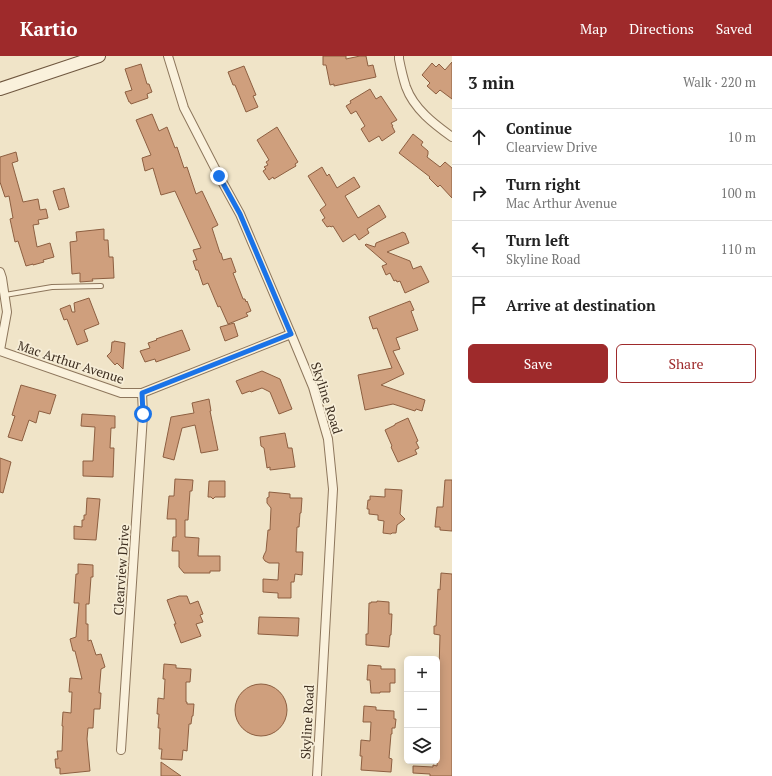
<!DOCTYPE html>
<meta charset="utf-8">
<style>
body{margin:0;font-family:"PT Serif",serif;background:#f2f2f2;color:#222}
.controls{position:absolute;right:12px;bottom:12px;display:grid;overflow:hidden;border-radius:6px;box-shadow:0 2px 10px #0003}
.controls button{width:36px;height:36px;display:grid;place-items:center;padding:0;border:0;border-bottom:1px solid #e0e0e0;background:#fff;color:#222;font:20px sans-serif}
.stop{position:absolute;width:12px;height:12px;margin:-9px;border:3px solid #1a73e8;border-radius:50%;background:#fff}
.stop.end{background:#1a73e8;border-color:#fff;box-shadow:0 1px 4px #0008}
.list{margin:0;padding:0;list-style:none}
h2{display:flex;justify-content:space-between;align-items:center;height:52px;margin:0;padding:0 16px;font-size:17px}
h2 small{font-size:13px;font-weight:400;color:#767676}
.list li{display:grid;grid-template-columns:26px 1fr auto;gap:12px;align-items:center;box-sizing:border-box;height:56px;padding:0 16px;border-top:1px solid #e0e0e0}
.list b{display:block;font-size:15px;white-space:nowrap}
.list p{margin:0;font-size:13px;white-space:nowrap;color:#767676}
.list em{font-size:13px;font-style:normal;color:#767676}
.actions{display:flex;gap:8px;padding:12px 16px}
.actions a{flex:1;padding:9px 0;border:1px solid #9e2a2b;border-radius:6px;text-align:center;font-size:14px;color:#9e2a2b}
.actions .main{background:#9e2a2b;color:#fff}
.icon{flex:none;width:22px;height:22px;fill:none;stroke:currentColor;stroke-width:2;stroke-linecap:round;stroke-linejoin:round}
.map{position:relative;flex:none;width:452px;height:720px;overflow:hidden}
header{display:flex;align-items:center;gap:24px;box-sizing:border-box;height:56px;padding:0 20px;background:#9e2a2b;color:#fff}
header strong{font-size:19px}
nav{display:flex;gap:22px;margin-inline-start:auto;font-size:14px}
main{display:flex}
aside{flex:1;background:#fff}
.map>svg:first-child{display:block}
.building{fill:#cf9f7d;stroke:#8d5f41}
.lines{fill:none;stroke-linecap:round;stroke-linejoin:round}
.lane-casing{stroke:#8d765c;stroke-width:6}
.street-casing{stroke:#8d765c;stroke-width:10}
.secondary-casing{stroke:#6f573f;stroke-width:14}
.lane{stroke:#faf1dc;stroke-width:4}
.street{stroke:#faf1dc;stroke-width:8}
.secondary{stroke:#faf1dc;stroke-width:12}
.route{stroke:#1a73e8;stroke-width:5}
.labels{text-anchor:middle;dominant-baseline:central;stroke-width:3.5;stroke-linejoin:round;paint-order:stroke}
.street-label{font-size:13px;fill:#3d2e20;stroke:#f7eed8}
</style>
<header>
<strong>Kartio</strong>
<nav><a>Map</a><a>Directions</a><a>Saved</a></nav>
</header>
<main>
<div class="map">
<svg width="452" height="720" viewBox="0 0 452 720">
<rect width="100%" height="100%" fill="#f0e4c8"/>
<g class="building">
<polygon points="323,0 346,0 346,3 360,0 366,0 368,10 373,9 376,21 334,30 334,28 330,29 326,9 323,9"/>
<polygon points="452,6 452,43 440,34 436,38 427,30 430,27 422,19 432,7 436,11 439,8 445,14"/>
<polygon points="141,8 147,28 149,28 152,36 147,38 148,42 131,48 130,46 129,46 125,36 132,34 125,13"/>
<polygon points="244,10 256,39 253,40 258,51 246,56 235,29 233,29 228,16"/>
<polygon points="370,33 376,43 381,40 397,64 391,67 393,70 392,70 395,76 382,85 379,80 369,86 361,73 365,70 356,55 351,58 346,50 351,47 350,45"/>
<polygon points="152,58 159,75 167,71 175,92 177,91 184,112 187,111 196,138 202,135 218,169 212,172 220,197 221,197 223,204 231,202 236,216 233,217 243,243 245,243 246,246 247,245 251,255 246,257 248,260 228,268 220,250 218,251 208,227 203,229 198,214 196,214 193,205 197,204 193,194 201,192 175,135 161,139 153,112 145,115 142,102 151,99 136,64"/>
<polygon points="277,71 298,106 295,108 296,110 289,114 274,123 273,121 269,124 263,115 266,113 264,111 268,109 266,106 269,104 257,84"/>
<polygon points="413,78 423,86 421,89 428,95 428,98 427,101 440,111 445,106 452,112 452,142 440,129 438,131 429,122 430,121 399,97"/>
<polygon points="16,96 18,105 12,107 23,146 38,143 40,154 46,153 48,162 38,164 39,168 33,169 37,191 50,187 54,201 43,204 44,206 33,209 33,208 26,210 18,185 15,186 10,163 13,162 9,140 5,141 0,126 0,101"/>
<polygon points="322,111 327,120 329,118 337,132 354,121 360,131 345,140 358,162 379,149 386,161 367,173 369,177 359,184 355,178 343,186 333,170 331,171 330,170 327,171 322,164 325,162 320,154 326,149 308,120"/>
<polygon points="64,132 69,151 59,154 53,135"/>
<polygon points="104,173 104,184 108,184 109,201 113,201 114,222 92,223 93,225 80,226 80,217 72,218 70,186 77,185 76,176"/>
<polygon points="403,176 404,177 405,177 409,187 387,196 410,205 413,213 421,210 429,226 405,237 400,225 397,226 396,224 394,225 390,217 386,219 382,210 387,208 365,189 366,188 375,191 376,187"/>
<polygon points="89,242 99,268 84,274 88,285 77,289 67,263 64,264 60,253 70,249 72,256 75,256 74,247"/>
<polygon points="410,245 414,254 411,255 418,274 396,282 400,293 393,295 404,318 381,329 425,344 422,355 416,353 415,355 393,348 365,354 358,319 392,312 377,272 373,273 369,261"/>
<polygon points="234,267 238,280 225,285 220,271"/>
<polygon points="182,274 190,294 156,306 155,303 145,306 140,295 150,292 148,287 157,284 156,283"/>
<polygon points="114,285 125,287 123,313 117,307 115,309 107,300 111,296 112,286 114,286"/>
<polygon points="262,315 280,323 292,353 279,358 270,336 262,332 251,336 250,335 242,338 236,325"/>
<polygon points="21,329 56,339 50,358 39,355 36,367 29,364 22,385 8,381 15,360 12,359"/>
<polygon points="209,343 211,355 210,355 218,394 201,397 195,369 182,372 174,404 163,401 171,361 194,357 192,347"/>
<polygon points="82,358 115,360 115,372 111,372 110,392 114,392 113,421 83,420 83,405 93,405 95,371 81,370"/>
<polygon points="408,362 418,385 416,386 419,392 415,394 417,398 398,406 391,391 392,390 385,374 395,369 395,368"/>
<polygon points="285,377 288,392 292,392 295,411 270,414 270,411 267,412 264,392 261,390 260,381"/>
<polygon points="0,402 11,406 3,437 0,436"/>
<polygon points="175,423 193,424 192,435 190,435 188,464 185,464 185,481 199,482 198,500 220,500 220,515 210,515 210,517 184,517 179,511 179,495 172,495 173,481 176,481 176,463 167,463 169,440 174,440"/>
<polygon points="445,424 452,424 452,475 440,474 440,471 435,471 437,451 443,451"/>
<polygon points="209,425 225,425 225,441 215,441 213,443 211,441 208,441"/>
<polygon points="385,433 402,434 400,458 405,463 397,469 396,477 392,477 391,478 383,477 384,465 378,464 378,459 369,458 369,453 367,453 368,444 370,444 370,440 385,441"/>
<polygon points="269,436 290,438 290,442 302,442 301,457 300,457 299,471 297,471 296,496 303,496 302,519 295,518 294,526 291,526 291,542 278,542 278,537 263,536 263,523 278,524 279,507 269,507 265,505 263,502 264,499 266,495 268,474 270,474 271,452 267,447 267,442 269,441"/>
<polygon points="87,442 100,443 96,484 74,483 74,470 82,471 82,464 84,464 84,459 86,459"/>
<polygon points="78,508 93,509 93,521 91,521 89,548 86,548 86,568 88,568 88,585 91,584 96,599 101,598 105,611 101,613 99,637 101,637 100,653 94,653 93,672 88,672 87,683 90,715 60,718 60,712 56,712 55,703 58,703 57,695 62,695 63,670 62,670 63,656 71,657 72,636 69,636 70,622 82,623 75,595 73,595 70,583 76,581 79,547 74,547 76,518 78,518"/>
<polygon points="441,517 452,518 452,720 430,720 430,718 413,717 413,710 433,711 433,709 437,710 438,686 437,686 437,647 438,647 440,579 434,578 434,570 436,570 438,533 440,534"/>
<polygon points="179,540 187,540 190,548 198,545 203,558 200,559 203,566 196,568 201,580 181,587 174,568 176,568 167,544"/>
<polygon points="377,545 389,546 389,558 392,558 391,579 390,579 389,591 366,589 366,578 368,578 369,547 371,547 371,546 377,546"/>
<polygon points="259,561 299,562 298,580 258,578"/>
<polygon points="164,608 176,609 176,612 191,613 190,626 186,626 186,646 187,646 187,648 194,648 193,660 192,660 191,668 189,668 187,695 183,694 182,704 161,703 162,693 159,693 160,672 158,672 159,658 157,658 158,642 164,643 165,623 163,623"/>
<polygon points="368,609 381,610 381,613 395,613 395,627 390,627 390,636 380,636 380,637 371,637 370,624 367,624"/>
<circle cx="261" cy="654" r="26"/>
<polygon points="364,650 376,651 376,654 394,655 394,663 396,663 395,672 392,672 392,678 391,678 389,702 392,703 391,716 361,714 362,700 360,700 361,684 370,685 371,666 363,666"/>
<polygon points="161,706 181,720 161,720"/>
</g>
<g class="lines">
<g class="lane-casing">
<polyline id="lane" points="5,239 52,231 101,230"/>
</g>
<g class="street-casing">
<g id="street">
<polyline points="168,0 184,52 219,120 240,158 291,278 313,331 328,383 333,433 317,720"/>
<path d="M 399,0 L 399,3 C 401,13 403,22 406,31 C 414,53 434,68 452,81"/>
<polyline points="0,216 2,222 7,256 0,294"/>
<polyline points="0,295 121,337 142,337 291,278"/>
<polyline points="121,694 143,359 142,337"/>
</g>
</g>
<g class="secondary-casing">
<polyline id="secondary" points="0,33 99,0"/>
</g>
<use href="#lane" class="lane"/>
<use href="#street" class="street"/>
<use href="#secondary" class="secondary"/>
</g>
<g class="lines">
<polyline class="route" points="143,358 142,337 291,278 240,158 219,120"/>
</g>
<g class="labels">
<g class="street-label">
<text transform="translate(71 306) rotate(18)">Mac Arthur Avenue</text>
<text transform="translate(327 342) rotate(72)">Skyline Road</text>
<text transform="translate(121 514) rotate(-86)">Clearview Drive</text>
<text transform="translate(307 666) rotate(-87)">Skyline Road</text>
</g>
</g>
</svg>
<div class="controls">
<button>+</button>
<button>−</button>
<button><svg class="icon" aria-label="layers" viewBox="0 0 24 24"><path d="M12 4l9 5-9 5-9-5zM3 14l9 5 9-5"/></svg></button>
</div>
<div class="stop" style="left:143px;top:358px"></div>
<div class="stop end" style="left:219px;top:120px"></div>
</div>
<aside>
<h2>3 min<small>Walk · 220 m</small></h2>
<ul class="list">
<li><svg class="icon" aria-label="ahead" viewBox="0 0 24 24"><path d="M12 20V5M6 11l6-6 6 6"/></svg><div><b>Continue</b><p>Clearview Drive</p></div><em>10 m</em></li>
<li><svg class="icon" aria-label="right" viewBox="0 0 24 24"><path d="M7 20v-9h11M14 6l5 5-5 5"/></svg><div><b>Turn right</b><p>Mac Arthur Avenue</p></div><em>100 m</em></li>
<li><svg class="icon" aria-label="left" viewBox="0 0 24 24"><path d="M17 20v-9H6M10 6l-5 5 5 5"/></svg><div><b>Turn left</b><p>Skyline Road</p></div><em>110 m</em></li>
<li><svg class="icon" aria-label="arrive" viewBox="0 0 24 24"><path d="M6 21V4h12l-3 4 3 4H6"/></svg><div><b>Arrive at destination</b></div></li>
</ul>
<div class="actions"><a class="main">Save</a><a>Share</a></div>
</aside>
</main>
